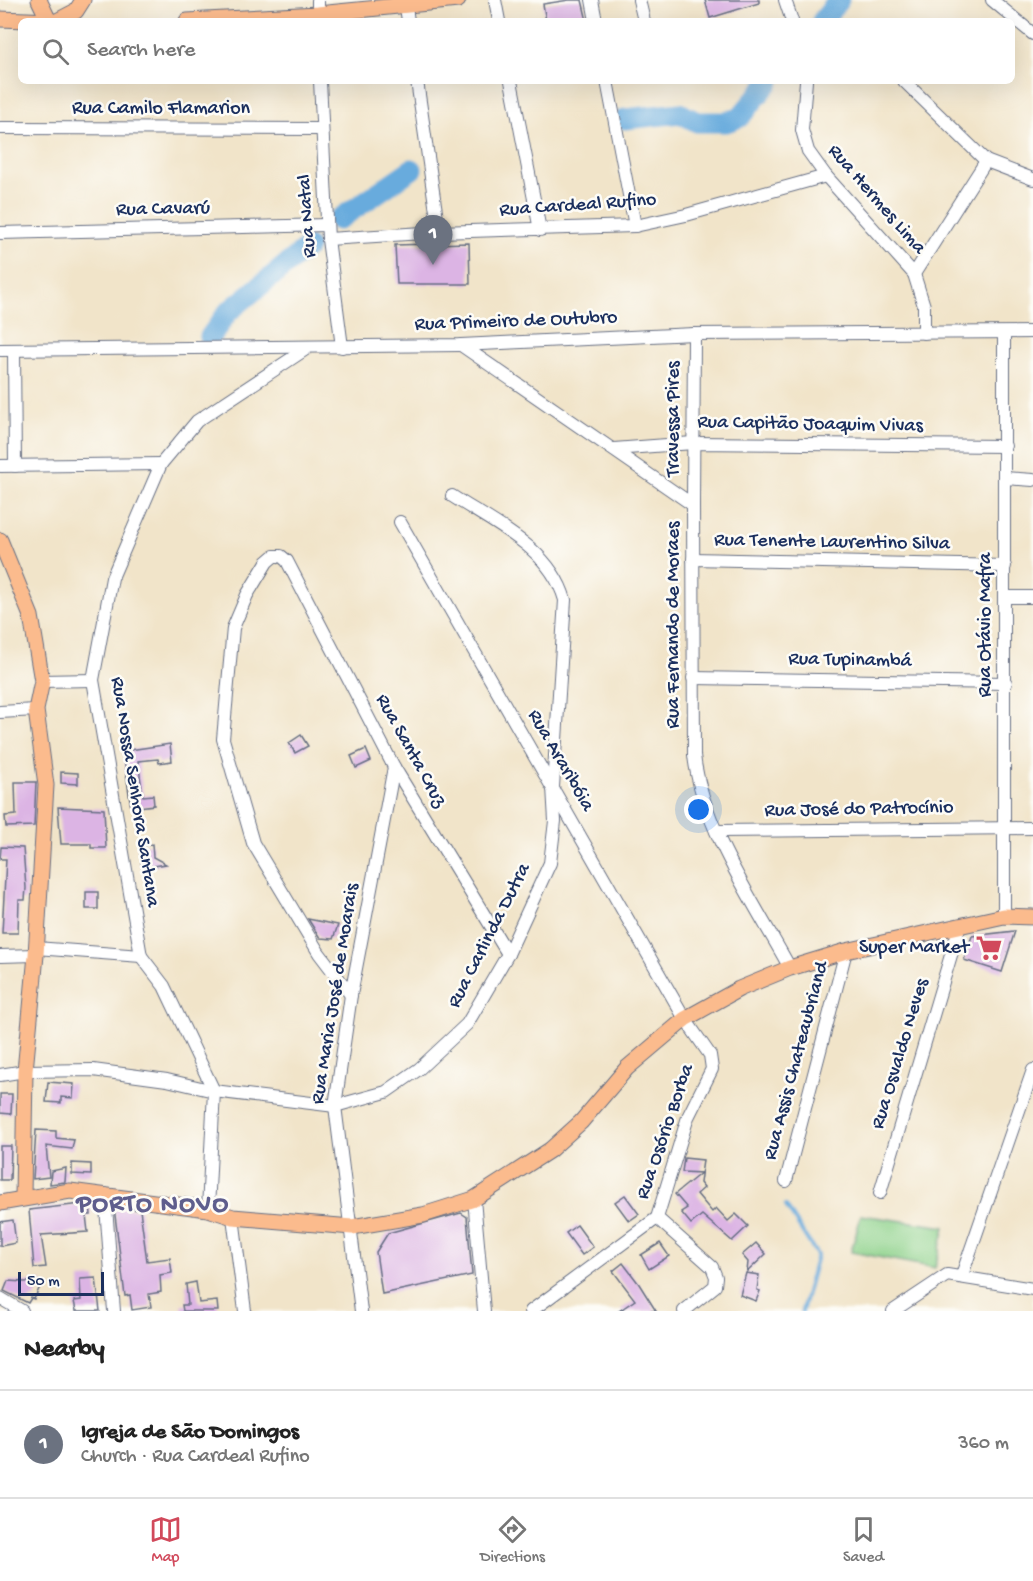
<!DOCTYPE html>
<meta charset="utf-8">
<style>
body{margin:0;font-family:"Gochi Hand",sans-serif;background:#f6f6f6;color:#222}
.scale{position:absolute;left:18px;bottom:15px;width:86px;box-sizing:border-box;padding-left:6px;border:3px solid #1b2f5e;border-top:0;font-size:16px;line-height:21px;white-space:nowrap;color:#1b2f5e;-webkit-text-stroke:4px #fdfcf7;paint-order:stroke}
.you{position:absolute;left:699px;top:810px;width:21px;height:21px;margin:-15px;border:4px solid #fff;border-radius:50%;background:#1a73e8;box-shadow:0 0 0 9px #1a73e833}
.badge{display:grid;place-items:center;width:39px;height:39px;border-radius:50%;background:#d1495b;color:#fff;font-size:20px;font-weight:700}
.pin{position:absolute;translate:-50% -50px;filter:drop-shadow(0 2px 3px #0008)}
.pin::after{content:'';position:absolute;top:32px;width:21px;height:18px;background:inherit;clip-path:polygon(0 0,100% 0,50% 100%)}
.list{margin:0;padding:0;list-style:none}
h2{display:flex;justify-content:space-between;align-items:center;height:78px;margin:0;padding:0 24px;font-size:26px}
h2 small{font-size:20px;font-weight:400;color:#767676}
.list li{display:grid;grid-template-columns:39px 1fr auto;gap:18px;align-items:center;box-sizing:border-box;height:108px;padding:0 24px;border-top:2px solid #e0e0e0}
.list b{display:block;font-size:22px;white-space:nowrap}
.list p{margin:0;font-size:20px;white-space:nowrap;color:#767676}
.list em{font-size:20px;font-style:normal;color:#767676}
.icon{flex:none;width:33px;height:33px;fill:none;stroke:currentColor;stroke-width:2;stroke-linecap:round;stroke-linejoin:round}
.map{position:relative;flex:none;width:1033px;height:1311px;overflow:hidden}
.search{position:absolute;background:#fff;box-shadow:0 6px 24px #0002;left:18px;right:18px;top:18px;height:66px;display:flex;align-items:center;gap:15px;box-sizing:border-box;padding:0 21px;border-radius:9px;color:#767676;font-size:22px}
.sheet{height:186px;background:#fff}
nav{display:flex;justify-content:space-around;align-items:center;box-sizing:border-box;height:84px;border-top:2px solid #e0e0e0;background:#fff;font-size:16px;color:#767676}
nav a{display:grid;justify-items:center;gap:3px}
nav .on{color:#d1495b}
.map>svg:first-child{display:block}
.green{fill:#8ed28b;stroke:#548074;stroke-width:1.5}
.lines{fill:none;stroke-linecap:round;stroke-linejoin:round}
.stream{stroke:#68abdd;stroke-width:4}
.river{stroke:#68abdd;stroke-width:21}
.building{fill:#dcb4e4}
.minor-casing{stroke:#666e83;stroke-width:14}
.major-casing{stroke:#666e83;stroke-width:17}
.minor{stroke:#fff;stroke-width:12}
.major{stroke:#fbbb8d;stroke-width:15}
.labels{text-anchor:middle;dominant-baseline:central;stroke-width:5;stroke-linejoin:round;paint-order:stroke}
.street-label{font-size:20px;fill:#1b2f5e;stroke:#fdfcf7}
.poi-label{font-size:20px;fill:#1b2f5e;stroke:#fdfcf7;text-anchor:end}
.district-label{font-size:26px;font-weight:bold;letter-spacing:1.5px;fill:#5f5e8d;stroke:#fdfcf7}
</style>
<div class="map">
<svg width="1033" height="1311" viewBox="0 0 1033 1311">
<rect width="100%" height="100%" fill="#fdfcf7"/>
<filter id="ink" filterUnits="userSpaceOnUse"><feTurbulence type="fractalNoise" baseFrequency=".0167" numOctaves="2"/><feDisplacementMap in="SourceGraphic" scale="12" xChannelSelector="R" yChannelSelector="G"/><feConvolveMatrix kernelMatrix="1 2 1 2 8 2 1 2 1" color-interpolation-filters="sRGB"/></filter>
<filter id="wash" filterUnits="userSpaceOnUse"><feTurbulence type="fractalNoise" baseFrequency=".008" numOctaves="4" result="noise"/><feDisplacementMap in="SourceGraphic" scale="24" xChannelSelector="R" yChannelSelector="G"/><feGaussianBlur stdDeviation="1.35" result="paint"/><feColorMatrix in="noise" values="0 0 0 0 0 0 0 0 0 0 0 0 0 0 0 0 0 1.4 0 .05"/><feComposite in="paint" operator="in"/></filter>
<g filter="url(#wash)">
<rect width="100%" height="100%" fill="#f1e4c9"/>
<polygon class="green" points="861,1215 945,1227 935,1268 851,1252"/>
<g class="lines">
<polyline class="stream" points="786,1206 817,1255 802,1311"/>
<g class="river">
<polyline points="822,21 839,0"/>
<polyline points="625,119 680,113 697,122 726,122 740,117 770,81"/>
<polyline points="338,220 412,169"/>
<polyline points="210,337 228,312 308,247"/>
</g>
</g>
<g id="blocks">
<g class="building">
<polygon points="569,0 582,0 587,21 546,21 543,4"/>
<polygon points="705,0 759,0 759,3 710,18"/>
<polygon points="469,243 470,284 397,284 395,245"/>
<polygon points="301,735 308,746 295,753 289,743"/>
<polygon points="170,744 172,761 159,763 158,759 138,761 143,796 153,795 154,805 131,808 123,751"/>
<polygon points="366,749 371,761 356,768 351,756"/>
<polygon points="61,772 78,773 78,784 61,783"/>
<polygon points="15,782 36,782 34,826 6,827 5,816 16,815"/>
<polygon points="58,807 104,809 106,848 91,848 91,844 61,844"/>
<polygon points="152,844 153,857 166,864 142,868 139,846"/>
<polygon points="1,847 23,848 26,888 25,900 19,900 18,933 2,933 6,859 0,859"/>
<rect x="86" y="892" width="12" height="17"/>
<polygon points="308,919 338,925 333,939 320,938"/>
<polygon points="1015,931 1002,972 964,960 972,936"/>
<polygon points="48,1082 74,1084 73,1098 61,1097 61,1103 46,1102"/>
<polygon points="0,1094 12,1094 11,1114 0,1113"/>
<polygon points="36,1130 56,1131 56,1138 74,1140 72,1149 46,1146 49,1177 33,1179"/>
<polygon points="0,1146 11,1146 10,1180 0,1180"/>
<polygon points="684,1158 703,1160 700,1183 704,1188 697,1194 712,1212 716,1208 728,1221 736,1214 748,1226 732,1241 702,1215 691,1224 681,1212 687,1208 675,1194 701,1173 682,1172"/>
<polygon points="72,1163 91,1164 91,1175 72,1174"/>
<polygon points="66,1168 65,1182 50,1184 51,1171"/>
<polygon points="625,1195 639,1214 629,1221 615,1202"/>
<polygon points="90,1203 91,1215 86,1215 88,1232 41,1235 46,1267 34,1268 29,1210"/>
<polygon points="114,1207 140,1210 147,1261 170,1258 172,1273 160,1275 161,1292 149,1294 151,1307 132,1310 130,1295 125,1296"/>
<polygon points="461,1213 467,1217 472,1275 382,1294 376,1252 388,1233"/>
<polygon points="13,1220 16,1243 0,1246 0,1222"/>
<polygon points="577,1225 593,1247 582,1255 566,1233"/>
<polygon points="660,1243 669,1256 649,1269 641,1255"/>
<polygon points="756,1243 766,1254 747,1272 748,1262 742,1255"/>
<polygon points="623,1263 639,1284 656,1311 619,1311 635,1300 613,1271"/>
<polygon points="746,1273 759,1275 757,1290 760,1291 756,1301 740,1295"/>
<polygon points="96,1278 100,1311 76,1311 74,1301 81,1300 80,1279"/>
<polygon points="8,1281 24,1282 43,1281 34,1299 31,1298 28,1303 4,1291"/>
<polygon points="196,1282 199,1303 217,1301 218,1311 183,1311 182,1305 188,1305 186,1284"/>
</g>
</g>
</g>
<g filter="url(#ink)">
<use href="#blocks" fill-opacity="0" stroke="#666e83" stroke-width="1.5"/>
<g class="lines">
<g class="minor-casing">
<g id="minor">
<polyline points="318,0 318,21"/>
<polyline points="495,0 499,21"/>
<polyline points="592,0 596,21"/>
<polyline points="639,0 644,21"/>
<polyline points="785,0 792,21"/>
<polyline points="992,0 1033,34"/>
<polyline points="408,21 406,7 409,0"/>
<polyline points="320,81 328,239 342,347"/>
<polyline points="417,81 439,232"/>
<polyline points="511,81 540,230"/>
<polyline points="607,81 635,226"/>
<polyline points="806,81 802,130 808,151 826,176 914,274 924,306 924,333"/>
<polyline points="904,81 986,161 1033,179"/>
<polyline points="0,128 322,129"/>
<polyline points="0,233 327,225"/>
<polyline points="328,239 439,232 635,226 686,215 826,176"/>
<polyline points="914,274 986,161"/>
<polyline points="1004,333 1004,916"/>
<path d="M 461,345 L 693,505 L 694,755 C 702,828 755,904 790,968"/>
<polyline points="0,350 461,345 694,334 1033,332"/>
<polyline points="14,350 15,466"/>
<polyline points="614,449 693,443 1005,446"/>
<polyline points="0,466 161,464"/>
<polyline points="1005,478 1033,480"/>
<polyline points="693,505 694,334"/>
<polyline points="400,522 685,1019 710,1055 712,1069 688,1117 657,1218 531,1311"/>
<polyline points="693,559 1005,566"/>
<polyline points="1005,597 1033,597"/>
<polyline points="693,678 1006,683"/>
<polyline points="42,681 93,680"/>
<polyline points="0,712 36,710"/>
<polyline points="716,831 1033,828"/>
<polyline points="36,948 141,956"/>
<polyline points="0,956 36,955"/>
<polyline points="351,995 319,953 253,843 223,739 233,628 247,595 267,562 274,556 281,556 287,561 394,767 508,954"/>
<path d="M 0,1075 L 25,1071 L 93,1070 L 167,1080 L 214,1091 L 335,1106 L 386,1092 L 419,1069 L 467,1024 L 508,954 L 550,863 L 555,821 L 553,787 L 565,600 C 550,548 495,524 452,496"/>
<polyline points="786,1181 846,951"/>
<polyline points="880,1193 960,925"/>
<polyline points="105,1194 114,1311"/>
<polyline points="474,1199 484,1311"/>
<polyline points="208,1209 214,1091 164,986 141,956 93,680 112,578 161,464 197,421 306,349"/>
<polyline points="233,1217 245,1311"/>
<polyline points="657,1218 712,1267 716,1277 715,1286 684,1311"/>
<polyline points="962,1275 1033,1070"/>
<polyline points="0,1298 22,1311"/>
<polyline points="361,1311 335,1106 351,995 394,767"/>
<polyline points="893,1311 947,1275 1033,1289"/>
</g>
</g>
<g class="major-casing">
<g id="major">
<polyline points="39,0 49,21"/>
<polyline points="0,19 53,21"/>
<polyline points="57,21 76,11 83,0"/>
<polyline points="187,21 318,14 458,0"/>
<polyline points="0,540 31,616 42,681 36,710 46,785 36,955 25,1071 23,1197"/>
<polyline points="0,1203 70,1191 208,1209 233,1217 352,1227 423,1215 474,1199 550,1150 581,1122 627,1068 685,1019 739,989 790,968 846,951 1004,916 1033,917"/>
</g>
</g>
<use href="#minor" class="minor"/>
<use href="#major" class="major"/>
</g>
</g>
<defs>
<g id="supermarket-bare" transform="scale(2.07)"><path d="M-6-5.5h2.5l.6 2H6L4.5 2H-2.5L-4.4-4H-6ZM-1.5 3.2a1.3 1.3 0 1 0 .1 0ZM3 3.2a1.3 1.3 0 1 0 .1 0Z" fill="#d1495b" stroke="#fdfcf7" stroke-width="2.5" paint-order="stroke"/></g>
</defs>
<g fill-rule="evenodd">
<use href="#supermarket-bare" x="989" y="948"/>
</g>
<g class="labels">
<g class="street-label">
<text x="161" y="109">Rua Camilo Flamarion</text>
<text transform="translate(876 200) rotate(49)">Rua Hermes Lima</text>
<text transform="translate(578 206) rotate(-4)">Rua Cardeal Rufino</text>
<text transform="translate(163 210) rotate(-1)">Rua Cavarú</text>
<text transform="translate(308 216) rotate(-94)">Rua Natal</text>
<text transform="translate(516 322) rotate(-2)">Rua Primeiro de Outubro</text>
<text transform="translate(674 419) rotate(-90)">Travessa Pires</text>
<text transform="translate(810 425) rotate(1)">Rua Capitão Joaquim Vivas</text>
<text transform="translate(832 543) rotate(1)">Rua Tenente Laurentino Silva</text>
<text transform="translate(674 625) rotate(-90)">Rua Fernando de Moraes</text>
<text transform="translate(986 625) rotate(-90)">Rua Otávio Mafra</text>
<text transform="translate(850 661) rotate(1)">Rua Tupinambá</text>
<text transform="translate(410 751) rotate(61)">Rua Santa Cruz</text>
<text transform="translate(560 761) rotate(60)">Rua Araribóia</text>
<text transform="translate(134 792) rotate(81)">Rua Nossa Senhora Santana</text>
<text transform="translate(859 810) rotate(-1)">Rua José do Patrocínio</text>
<text transform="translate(490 936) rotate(-63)">Rua Carlinda Dutra</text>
<text transform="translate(336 994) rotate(-81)">Rua Maria José de Moarais</text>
<text transform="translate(901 1054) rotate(-73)">Rua Osvaldo Neves</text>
<text transform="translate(797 1061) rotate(-75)">Rua Assis Chateaubriand</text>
<text transform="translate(666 1132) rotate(-71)">Rua Osório Borba</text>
</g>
<g class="poi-label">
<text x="969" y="948">Super Market</text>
</g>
<g class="district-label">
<text x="153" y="1205">PORTO NOVO</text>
</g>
</g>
</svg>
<div class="scale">50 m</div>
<div class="you"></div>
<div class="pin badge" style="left:433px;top:265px;background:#6b7280">1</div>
<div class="search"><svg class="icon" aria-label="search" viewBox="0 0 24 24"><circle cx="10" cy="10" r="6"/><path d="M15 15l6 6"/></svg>Search here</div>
</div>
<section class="sheet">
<h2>Nearby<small></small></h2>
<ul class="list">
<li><span class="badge" style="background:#6b7280">1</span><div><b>Igreja de São Domingos</b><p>Church · Rua Cardeal Rufino</p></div><em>360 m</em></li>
</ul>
</section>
<nav>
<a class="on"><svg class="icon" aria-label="map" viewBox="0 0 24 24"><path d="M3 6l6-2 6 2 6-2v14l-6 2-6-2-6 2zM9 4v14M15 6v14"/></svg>Map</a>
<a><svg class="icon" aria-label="directions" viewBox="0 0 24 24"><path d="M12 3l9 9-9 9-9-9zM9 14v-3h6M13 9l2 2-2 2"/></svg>Directions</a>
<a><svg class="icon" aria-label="saved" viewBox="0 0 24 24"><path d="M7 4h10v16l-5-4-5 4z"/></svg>Saved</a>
</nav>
